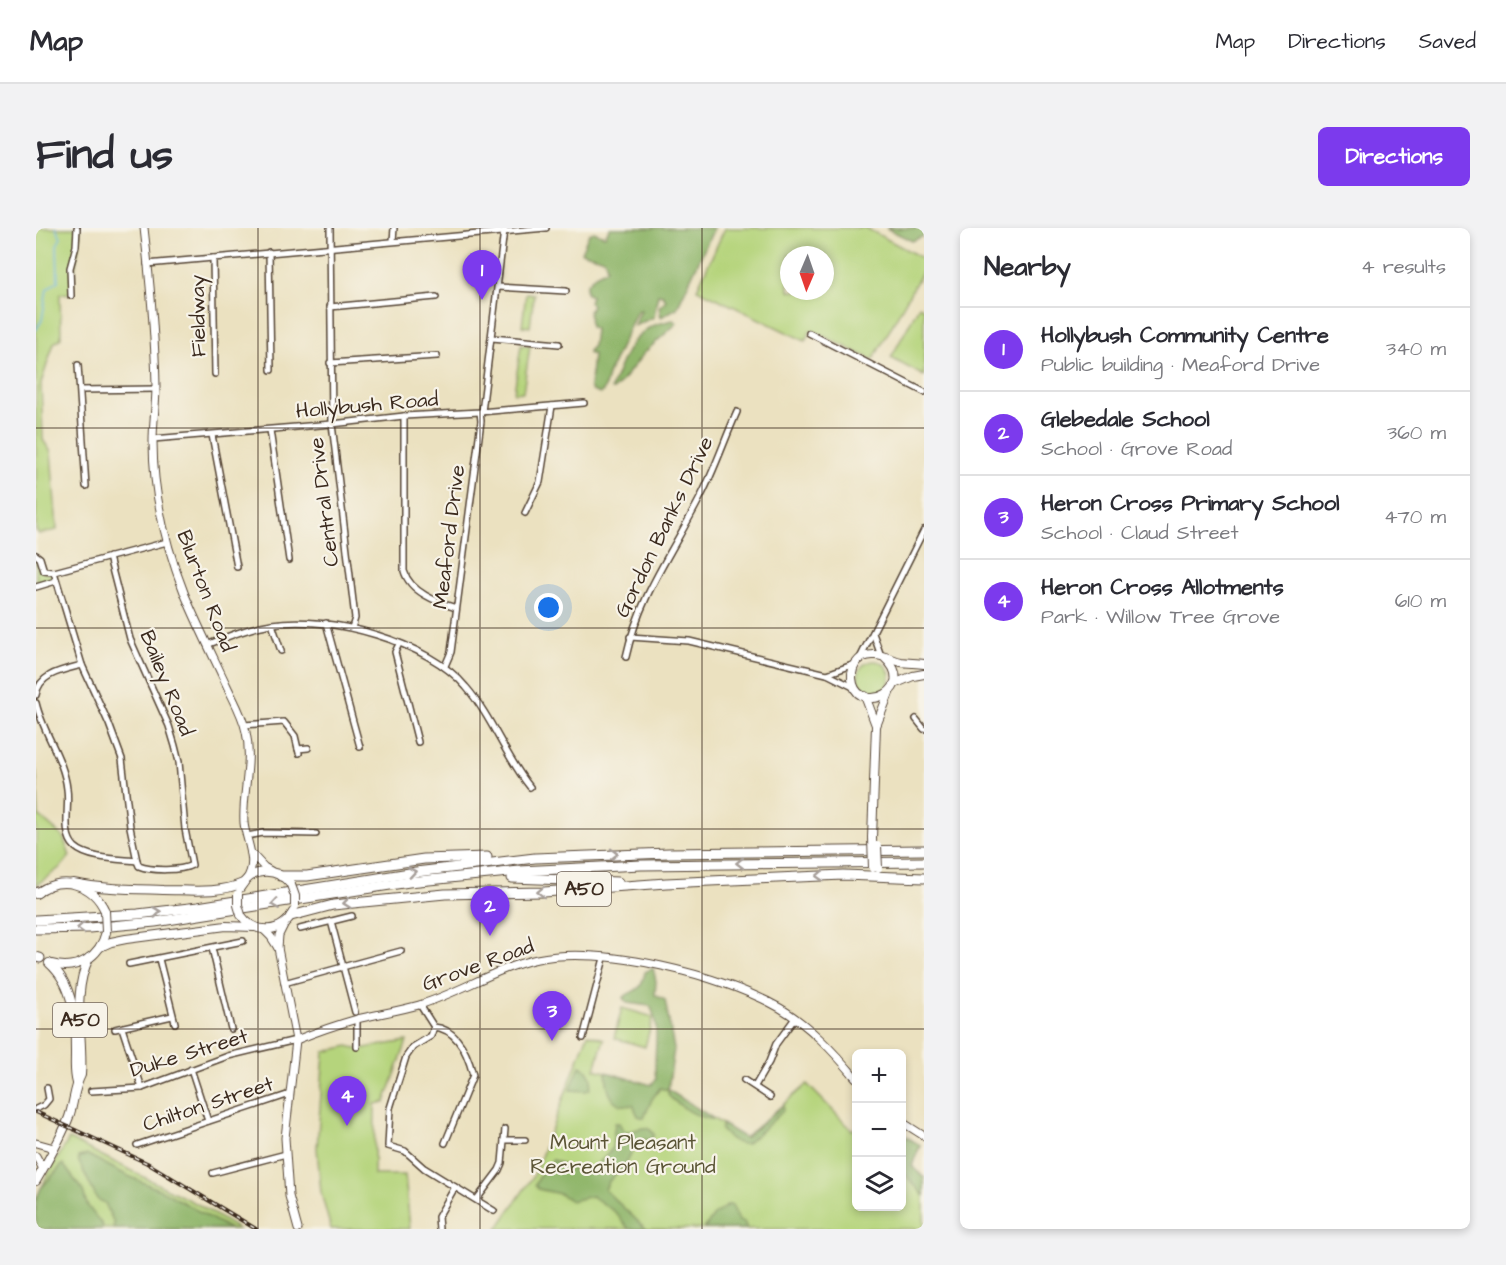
<!DOCTYPE html>
<meta charset="utf-8">
<style>
body{margin:0;font-family:"Architects Daughter",sans-serif;background:#f2f2f3;color:#2b2b33}
.controls{position:absolute;right:18px;bottom:18px;display:grid;overflow:hidden;border-radius:9px;box-shadow:0 3px 9px #0003}
.controls button{width:54px;height:54px;display:grid;place-items:center;padding:0;border:0;border-bottom:2px solid #e1e1e2;background:#fff;color:#2b2b33;font:30px sans-serif}
.compass{position:absolute;left:744px;top:18px;width:54px;height:54px;border-radius:50%;background:#fff;box-shadow:0 3px 9px #0003;rotate:182deg}
.you{position:absolute;left:513px;top:380px;width:21px;height:21px;margin:-15px;border:4px solid #fff;border-radius:50%;background:#1a73e8;box-shadow:0 0 0 9px #1a73e833}
.badge{display:grid;place-items:center;width:39px;height:39px;border-radius:50%;background:#7c3aed;color:#fff;font-size:20px;font-weight:700}
.pin{position:absolute;translate:-50% -50px;filter:drop-shadow(0 2px 3px #0008)}
.pin::after{content:'';position:absolute;top:32px;width:21px;height:18px;background:inherit;clip-path:polygon(0 0,100% 0,50% 100%)}
.list{margin:0;padding:0;list-style:none}
h2{display:flex;justify-content:space-between;align-items:center;height:78px;margin:0;padding:0 24px;font-size:26px}
h2 small{font-size:20px;font-weight:400;color:#7c7c81}
.list li{display:grid;grid-template-columns:39px 1fr auto;gap:18px;align-items:center;box-sizing:border-box;height:84px;padding:0 24px;border-top:2px solid #e1e1e2}
.list b{display:block;font-size:22px;white-space:nowrap}
.list p{margin:0;font-size:20px;white-space:nowrap;color:#7c7c81}
.list em{font-size:20px;font-style:normal;color:#7c7c81}
.icon{flex:none;width:33px;height:33px;fill:none;stroke:currentColor;stroke-width:2;stroke-linecap:round;stroke-linejoin:round}
.map{position:relative;flex:none;width:888px;height:1001px;overflow:hidden;border-radius:9px}
header{display:flex;align-items:center;gap:36px;box-sizing:border-box;height:84px;padding:0 30px;background:#fff;border-bottom:2px solid #e1e1e2}
header strong{font-size:28px}
nav{display:flex;gap:33px;margin-inline-start:auto;font-size:21px}
.intro{display:flex;align-items:center;justify-content:space-between;box-sizing:border-box;height:144px;padding:0 36px}
h1{margin:0;font-size:42px}
.button{padding:15px 27px;border-radius:9px;background:#7c3aed;color:#fff;font-size:21px;font-weight:700}
main{display:flex;gap:36px;padding:0 36px}
aside{flex:1;background:#fff;border-radius:9px;box-shadow:0 3px 9px #0003}
.map>svg:first-child{display:block}
.green{fill:#b5d47b;stroke:#787f4c;stroke-width:1.5;fill-rule:evenodd}
.forest{fill:#90b66b;stroke:#667044;stroke-width:1.5}
.lines{fill:none;stroke-linecap:round;stroke-linejoin:round}
.stream{stroke:#6bb4e3;stroke-width:1.5}
.minor-casing{stroke:#554536;stroke-width:8}
.tertiary-casing{stroke:#554536;stroke-width:9}
.secondary-casing{stroke:#554536;stroke-width:10}
.primary-casing{stroke:#554536;stroke-width:10}
.trunk-casing{stroke:#554536;stroke-width:11}
.minor{stroke:#fff;stroke-width:5}
.tertiary{stroke:#fff;stroke-width:7}
.secondary{stroke:#fff;stroke-width:8}
.primary{stroke:#fff;stroke-width:8}
.trunk{stroke:#fff;stroke-width:9}
.rail-casing{stroke:#3b2a1e;stroke-width:4}
.rail{stroke:#f7f3e8;stroke-width:1.5;stroke-dasharray:4.5;stroke-linecap:butt}
.secondary-bridge-casing{stroke:#554536;stroke-width:10;stroke-linecap:butt}
.primary-bridge-casing{stroke:#554536;stroke-width:10;stroke-linecap:butt}
.secondary-bridge{stroke:#fff;stroke-width:8}
.primary-bridge{stroke:#fff;stroke-width:8}
.oneway{stroke:#a79f9a}
.grid{fill:none;stroke:#3b2a1e;stroke-width:1.5;stroke-opacity:0.55}
.labels{text-anchor:middle;dominant-baseline:central;stroke-width:4.5;stroke-linejoin:round;paint-order:stroke}
.shield{fill:#f7f3e8;stroke:#73665b;stroke-width:1.5}
.shield-label{font-size:20px;font-weight:bold;fill:#3b2a1e}
.street-label{font-size:21px;fill:#3b2a1e;stroke:#f7f3e8}
.park-label{font-size:21px;fill:#5a5435;stroke:#f7f3e8}
</style>
<header>
<strong>Map</strong>
<nav><a>Map</a><a>Directions</a><a>Saved</a></nav>
</header>
<div class="intro"><h1>Find us</h1><a class="button">Directions</a></div>
<main>
<div class="map">
<svg width="888" height="1001" viewBox="0 0 888 1001">
<rect width="100%" height="100%" fill="#f7f3e8"/>
<filter id="ink" filterUnits="userSpaceOnUse"><feTurbulence type="fractalNoise" baseFrequency=".0167" numOctaves="2"/><feDisplacementMap in="SourceGraphic" scale="12" xChannelSelector="R" yChannelSelector="G"/><feConvolveMatrix kernelMatrix="1 2 1 2 8 2 1 2 1" color-interpolation-filters="sRGB"/></filter>
<filter id="wash" filterUnits="userSpaceOnUse"><feTurbulence type="fractalNoise" baseFrequency=".008" numOctaves="4" result="noise"/><feDisplacementMap in="SourceGraphic" scale="24" xChannelSelector="R" yChannelSelector="G"/><feGaussianBlur stdDeviation="1.35" result="paint"/><feColorMatrix in="noise" values="0 0 0 0 0 0 0 0 0 0 0 0 0 0 0 0 0 1.4 0 .05"/><feComposite in="paint" operator="in"/></filter>
<g filter="url(#wash)">
<rect width="100%" height="100%" fill="#ebe1c0"/>
<g class="green">
<path d="M 0,0 L 44,0 C 45,22 36,43 37,65 L 24,66 L 25,110 L 18,115 L 5,155 L 7,212 L 15,224 L 21,302 L 3,306 L 0,302 Z"/>
<path d="M 689,0 L 830,0 L 888,31 L 888,40 L 837,132 L 775,102 L 769,113 L 661,61 ZM 753,27 L 789,27 L 789,63 L 753,63 Z"/>
<polygon points="490,65 498,66 494,99 486,98"/>
<polygon points="883,78 888,81 888,148 855,130"/>
<polygon points="485,117 494,118 487,164 478,165"/>
<polygon points="0,328 8,345 17,346 19,350 0,356"/>
<circle cx="838" cy="449" r="16"/>
<polygon points="0,542 3,588 27,609 34,628 25,639 0,657"/>
<polygon points="586,780 617,789 609,819 578,810"/>
<polygon points="552,806 568,811 559,841 632,862 708,910 771,856 816,902 820,900 820,978 866,978 866,906 884,917 876,938 888,950 888,1001 461,1001 498,947"/>
<polygon points="371,813 349,874 339,876 338,947 369,947 374,1001 295,1001 285,965 281,920 288,824 312,818 323,821"/>
<polygon points="33,911 163,977 202,1001 1,1001 0,972 12,946"/>
</g>
<g class="forest">
<polygon points="574,0 678,0 641,80 625,89 623,79 630,72 627,67 622,66 618,89 598,98 605,82 601,83 573,144 568,162 564,166 556,163 554,159 557,126 553,126 552,123 557,118 559,101 554,99 553,84 556,77 553,74 555,68 550,65 550,57 559,47 571,41 569,31 545,24 553,6 558,4 569,8"/>
<polygon points="850,0 888,0 888,8 876,13"/>
<path d="M 637,92 L 641,95 L 608,125 L 582,158 L 577,162 L 575,161 C 584,138 593,107 619,97 C 624,95 631,94 637,92 Z"/>
<path d="M 617,740 L 620,753 L 619,767 L 629,772 L 638,821 L 632,862 L 678,891 C 666,893 640,876 632,867 L 632,862 L 624,860 L 616,871 L 608,890 L 602,888 L 597,877 C 574,881 571,862 570,844 L 615,857 L 620,851 C 616,827 626,800 614,778 L 591,775 L 587,770 C 600,758 604,768 609,744 Z"/>
<path d="M 544,838 C 554,843 557,849 554,861 L 550,863 L 534,862 Z"/>
<path d="M 747,877 L 747,882 L 743,887 L 710,916 C 700,917 692,909 685,902 L 686,896 L 709,910 Z"/>
<path d="M 579,895 L 583,895 L 588,904 C 599,904 612,893 618,907 L 614,912 L 607,912 L 599,916 C 596,926 591,935 584,942 C 576,950 572,952 569,962 L 610,1001 L 593,1001 L 579,984 L 556,968 L 535,973 L 524,966 L 502,961 L 499,957 L 508,940 L 517,932 L 547,946 L 556,943 L 576,921 Z"/>
<polygon points="870,909 884,917 876,938 888,950 888,968 866,943 866,915"/>
<polygon points="52,927 90,947 129,964 194,1001 77,1001 78,995 69,975 61,971 43,934 42,929"/>
<polygon points="27,936 47,963 51,977 67,998 65,1001 0,1001 0,972 5,960"/>
<polygon points="692,977 696,977 703,993 708,994 711,1001 668,1001 678,987"/>
</g>
<g class="lines">
<polyline class="stream" points="0,102 6,92 11,61 22,53 21,17 25,9 20,0"/>
</g>
</g>
<g filter="url(#ink)">
<g class="lines">
<g class="minor-casing">
<g id="minor">
<polyline points="294,0 296,196 319,390 316,400"/>
<polyline points="357,13 358,0"/>
<polyline points="233,24 235,142"/>
<polyline points="177,30 179,146"/>
<polyline points="111,36 510,0"/>
<polyline points="462,59 530,63"/>
<polyline points="35,68 34,40 40,18 41,0"/>
<polyline points="294,79 400,69"/>
<polyline points="773,105 888,164"/>
<polyline points="456,110 523,116"/>
<polyline points="294,135 401,128"/>
<polyline points="42,137 50,258"/>
<polyline points="44,162 120,161"/>
<polyline points="446,184 468,2"/>
<path d="M 368,188 L 368,343 C 374,364 401,374 420,380"/>
<polyline points="234,202 253,332"/>
<polyline points="176,207 201,339"/>
<polyline points="117,211 296,196 368,188 444,184 548,175"/>
<polyline points="489,285 504,254 516,178"/>
<polyline points="0,327 4,330 8,343 18,344 131,314"/>
<path d="M 18,344 L 46,437 L 73,496 L 86,531 L 94,599 L 101,633 L 103,638 C 115,643 145,643 156,637 L 149,601 L 143,534 L 139,518 L 133,498 L 94,411 L 73,329"/>
<polyline points="0,359 20,353"/>
<polyline points="290,395 324,519"/>
<polyline points="236,396 245,423"/>
<polyline points="837,405 845,428"/>
<polyline points="594,409 653,413 791,446 817,459"/>
<polyline points="363,416 359,424 382,514"/>
<path d="M 171,417 C 192,408 214,399 236,396 C 294,387 392,413 430,459 C 456,489 469,528 494,559"/>
<path d="M 590,429 C 603,369 635,326 663,272 C 678,244 688,213 701,184"/>
<polyline points="824,430 888,302"/>
<polyline points="409,438 415,424 445,193 444,184"/>
<polyline points="791,446 819,436"/>
<path d="M 0,467 C 3,445 28,442 46,437"/>
<path d="M 0,475 C 7,505 28,531 31,561 C 34,578 25,606 39,619 C 52,631 84,631 101,633"/>
<polyline points="880,491 888,501"/>
<polyline points="208,497 248,494 259,508 263,525"/>
<polyline points="262,521 272,520"/>
<polyline points="211,608 227,605 280,606"/>
<polyline points="295,693 319,784"/>
<polyline points="264,701 316,688"/>
<polyline points="176,720 195,801"/>
<polyline points="123,731 139,795"/>
<polyline points="93,736 207,713"/>
<polyline points="248,755 365,723"/>
<path d="M 384,777 L 398,799 C 422,801 432,827 437,847 L 409,915"/>
<polyline points="321,791 321,819"/>
<polyline points="398,799 395,808 377,819 370,829 354,880 352,918 369,923 388,940 458,983"/>
<polyline points="86,800 106,860"/>
<polyline points="79,801 136,788"/>
<polyline points="547,810 568,730"/>
<polyline points="155,841 172,893"/>
<polyline points="708,852 734,869"/>
<polyline points="719,858 733,834 740,816 759,790"/>
<polyline points="55,863 106,860 192,828 260,812"/>
<polyline points="0,881 8,877 13,871 11,860"/>
<polyline points="468,912 489,912"/>
<polyline points="101,917 254,866"/>
<polyline points="177,945 250,926"/>
<polyline points="441,971 463,942 466,935 469,901"/>
<polyline points="403,1001 402,989 419,959"/>
</g>
</g>
<g class="tertiary-casing">
<g id="tertiary">
<path d="M 108,0 C 114,53 119,105 120,158 C 120,176 117,195 117,213 C 117,265 130,319 149,367 C 162,398 177,428 191,458 C 198,473 207,488 210,504 C 217,534 206,565 208,595 C 210,614 223,634 210,652"/>
<polyline points="215,625 228,639 235,643"/>
<polyline points="249,695 243,707 242,720 260,812 249,910 253,968 262,1001"/>
<polyline points="227,701 235,709 242,720"/>
<path d="M 260,812 C 280,804 300,797 321,791 C 341,786 362,783 383,777 C 423,765 460,740 501,731 C 565,717 687,747 744,780 C 773,797 798,824 820,850"/>
<polyline points="866,894 888,908"/>
<polyline points="0,915 18,920"/>
<polyline points="0,928 7,941"/>
</g>
</g>
<g class="secondary-casing">
<g id="secondary">
<path d="M 848,429 C 884,461 826,487 817,456 C 813,441 821,427 837,427 C 846,426 856,432 865,434 C 872,435 880,435 888,436"/>
<polyline points="858,456 877,448 888,446"/>
<polyline points="829,468 840,497"/>
<polyline points="836,610 840,498 853,465"/>
</g>
</g>
<g class="primary-casing">
<g id="primary">
<path d="M 37,655 C 67,661 97,661 127,662 C 153,662 182,666 207,655"/>
<path d="M 204,660 C 216,639 241,639 255,657"/>
<path d="M 0,666 C 24,646 57,655 69,683"/>
<path d="M 205,687 C 219,707 246,706 257,684"/>
<polyline points="64,719 75,714 90,711 190,698 218,699"/>
<path d="M 13,735 C 40,759 39,794 39,827 C 39,837 38,845 41,855"/>
<path d="M 16,736 C 41,743 64,729 70,704"/>
<path d="M 0,953 C 12,932 25,911 33,889 C 38,875 38,860 45,847 C 48,808 35,767 53,730"/>
</g>
</g>
<g class="trunk-casing">
<g id="trunk">
<polyline points="245,648 271,648 388,631 451,629"/>
<polyline points="476,650 582,654"/>
<polyline points="0,665 2,664"/>
<polyline points="255,688 297,677 409,666 508,664 630,655 807,647 888,650"/>
<polyline points="0,692 102,686 162,679 380,644 499,630 633,625 888,622"/>
<polyline points="0,701 53,700 119,694 373,654 484,643 605,637 888,634"/>
<polyline points="0,729 4,730"/>
</g>
</g>
<use href="#minor" class="minor"/>
<use href="#tertiary" class="tertiary"/>
<use href="#secondary" class="secondary"/>
<use href="#primary" class="primary"/>
<use href="#trunk" class="trunk"/>
<g class="rail-casing">
<polyline id="rail" points="0,884 111,935 220,1001"/>
</g>
<use href="#rail" class="rail"/>
<g class="secondary-bridge-casing">
<g id="secondary-bridge">
<polyline points="836,610 837,640"/>
<polyline points="841,618 842,640"/>
</g>
</g>
<g class="primary-bridge-casing">
<g id="primary-bridge">
<polyline points="255,657 259,668 259,678"/>
<polyline points="202,666 202,677 205,687"/>
<polyline points="69,683 70,704"/>
</g>
</g>
<use href="#secondary-bridge" class="secondary-bridge"/>
<use href="#primary-bridge" class="primary-bridge"/>
</g>
<defs><path id="oneway-chevron" d="M-2-3.5L2.5 0L-2 3.5" fill="none" stroke-width="1.6" stroke-linecap="round" stroke-linejoin="round" transform="scale(1.5)"/></defs>
<g class="oneway">
<use href="#oneway-chevron" transform="translate(578 626) rotate(-1)"/>
<use href="#oneway-chevron" transform="translate(704 635) rotate(179)"/>
<use href="#oneway-chevron" transform="translate(376 644) rotate(-9)"/>
<use href="#oneway-chevron" transform="translate(784 648) rotate(177)"/>
<use href="#oneway-chevron" transform="translate(505 664) rotate(178)"/>
<use href="#oneway-chevron" transform="translate(311 675) rotate(174)"/>
<use href="#oneway-chevron" transform="translate(239 676) rotate(172)"/>
<use href="#oneway-chevron" transform="translate(121 684) rotate(-7)"/>
<use href="#oneway-chevron" transform="translate(45 700) rotate(178)"/>
</g>
</g>
<path class="grid" d="M 222,0 L 222,1001M 444,0 L 444,1001M 666,0 L 666,1001M 0,200 L 888,200M 0,400 L 888,400M 0,601 L 888,601M 0,801 L 888,801"/>
<g class="labels">
<g class="shield">
<rect x="521" y="644" width="54" height="34" rx="4.5"/>
<rect x="17" y="775" width="54" height="34" rx="4.5"/>
</g>
<g class="shield-label">
<text x="548" y="661">A50</text>
<text x="44" y="792">A50</text>
</g>
<g class="street-label">
<text transform="translate(162 88) rotate(-91)">Fieldway</text>
<text transform="translate(331 177) rotate(-5)">Hollybush Road</text>
<text transform="translate(288 274) rotate(-97)">Central Drive</text>
<text transform="translate(628 299) rotate(-64)">Gordon Banks Drive</text>
<text transform="translate(413 309) rotate(-83)">Meaford Drive</text>
<text transform="translate(170 363) rotate(69)">Blurton Road</text>
<text transform="translate(131 455) rotate(68)">Bailey Road</text>
<text transform="translate(442 737) rotate(-20)">Grove Road</text>
<text transform="translate(153 825) rotate(-17)">Duke Street</text>
<text transform="translate(172 876) rotate(-18)">Chilton Street</text>
</g>
<g class="park-label">
<text x="587" y="914">Mount Pleasant<tspan x="587" dy="24">Recreation Ground</tspan></text>
</g>
</g>
</svg>
<div class="controls">
<button>+</button>
<button>−</button>
<button><svg class="icon" aria-label="layers" viewBox="0 0 24 24"><path d="M12 4l9 5-9 5-9-5zM3 14l9 5 9-5"/></svg></button>
</div>
<svg class="compass" viewBox="-18 -18 36 36"><path d="M0-13l5 13h-10z" fill="#e53935"/><path d="M0 13l5-13h-10z" fill="#7c7c81"/></svg>
<div class="you"></div>
<div class="pin badge" style="left:446px;top:72px">1</div>
<div class="pin badge" style="left:454px;top:708px">2</div>
<div class="pin badge" style="left:516px;top:813px">3</div>
<div class="pin badge" style="left:311px;top:898px">4</div>
</div>
<aside>
<h2>Nearby<small>4 results</small></h2>
<ul class="list">
<li><span class="badge">1</span><div><b>Hollybush Community Centre</b><p>Public building · Meaford Drive</p></div><em>340 m</em></li>
<li><span class="badge">2</span><div><b>Glebedale School</b><p>School · Grove Road</p></div><em>360 m</em></li>
<li><span class="badge">3</span><div><b>Heron Cross Primary School</b><p>School · Claud Street</p></div><em>470 m</em></li>
<li><span class="badge">4</span><div><b>Heron Cross Allotments</b><p>Park · Willow Tree Grove</p></div><em>610 m</em></li>
</ul>
</aside>
</main>
